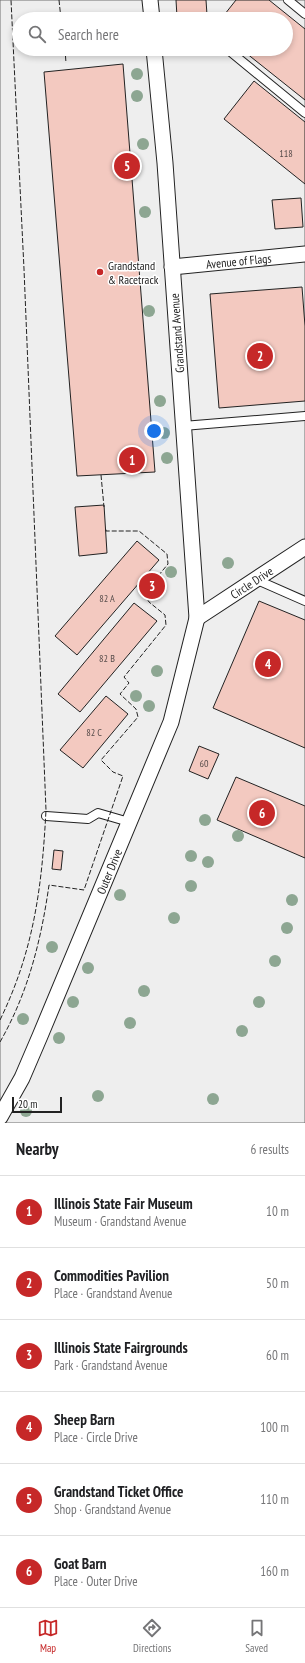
<!DOCTYPE html>
<meta charset="utf-8">
<style>
body{margin:0;font-family:"PT Sans Narrow",sans-serif;background:#f2f2f2;color:#202124}
.scale{position:absolute;left:12px;bottom:10px;width:50px;box-sizing:border-box;padding-left:4px;border:2px solid #222;border-top:0;font-size:11px;line-height:14px;white-space:nowrap;color:#222;-webkit-text-stroke:3px #fff;paint-order:stroke}
.you{position:absolute;left:154px;top:431px;width:14px;height:14px;margin:-10px;border:3px solid #fff;border-radius:50%;background:#1a73e8;box-shadow:0 0 0 6px #1a73e833}
.badge{display:grid;place-items:center;width:26px;height:26px;border-radius:50%;background:#c62828;color:#fff;font-size:13px;font-weight:700}
.pin{position:absolute;translate:-50% -50%;border:2px solid #fff;box-shadow:0 1px 4px #0006}
.list{margin:0;padding:0;list-style:none}
h2{display:flex;justify-content:space-between;align-items:center;height:52px;margin:0;padding:0 16px;font-size:17px}
h2 small{font-size:13px;font-weight:400;color:#757577}
.list li{display:grid;grid-template-columns:26px 1fr auto;gap:12px;align-items:center;box-sizing:border-box;height:72px;padding:0 16px;border-top:1px solid #e0e0e0}
.list b{display:block;font-size:15px;white-space:nowrap}
.list p{margin:0;font-size:13px;white-space:nowrap;color:#757577}
.list em{font-size:13px;font-style:normal;color:#757577}
.icon{flex:none;width:22px;height:22px;fill:none;stroke:currentColor;stroke-width:2;stroke-linecap:round;stroke-linejoin:round}
.map{position:relative;flex:none;width:305px;height:1123px;overflow:hidden}
.search{position:absolute;background:#fff;box-shadow:0 2px 6px #0003;left:12px;right:12px;top:12px;height:44px;display:flex;align-items:center;gap:10px;box-sizing:border-box;padding:0 14px;border-radius:22px;color:#757577;font-size:15px}
.sheet{height:484px;background:#fff}
nav{display:flex;justify-content:space-around;align-items:center;box-sizing:border-box;height:56px;border-top:1px solid #e0e0e0;background:#fff;font-size:11px;color:#757577}
nav a{display:grid;justify-items:center;gap:2px}
nav .on{color:#c62828}
.map>svg:first-child{display:block}
.green{fill:#eee;stroke:#6f6f6f;fill-rule:evenodd}
.building{fill:#f3c9c0;stroke:#222}
.lines{fill:none;stroke-linecap:round;stroke-linejoin:round}
.service-casing{stroke:#222;stroke-width:10}
.minor-casing{stroke:#222;stroke-width:17}
.service{stroke:#fff;stroke-width:8}
.minor{stroke:#fff;stroke-width:15}
.fence{stroke:#222;stroke-width:1;stroke-dasharray:5 2;stroke-linecap:butt}
.tree{fill:#8da692}
.poi-dot{fill:#c62828;stroke:#fff;stroke-width:1.5}
.labels{text-anchor:middle;dominant-baseline:central;stroke-width:3;stroke-linejoin:round;paint-order:stroke}
.number-label{font-size:10px;fill:#564c4a}
.street-label{font-size:12px;fill:#222;stroke:#fff}
.poi-label{font-size:12px;fill:#222;stroke:#fff;text-anchor:start}
</style>
<div class="map">
<svg width="305" height="1123" viewBox="0 0 305 1123">
<rect width="100%" height="100%" fill="#fff"/>
<path class="green" d="M 0,0 L 305,0 L 305,1123 L 0,1123 ZM 19,19 L 286,19 L 286,49 L 19,49 Z"/>
<g class="building">
<polygon points="176,0 206,0 207,15 177,17"/>
<polygon points="236,0 269,0 305,29 305,100 241,49 286,49 286,19 221,19"/>
<polygon points="123,64 155,472 77,476 44,72"/>
<polygon points="254,81 305,122 305,184 224,119"/>
<polygon points="301,198 303,227 275,229 272,200"/>
<polygon points="302,287 305,326 305,401 219,408 210,294"/>
<polygon points="104,505 107,553 79,556 75,507"/>
<polygon points="137,541 159,560 77,655 55,636"/>
<polygon points="259,601 305,620 305,748 213,708"/>
<polygon points="134,603 157,621 80,712 58,694"/>
<polygon points="106,696 128,714 83,768 60,750"/>
<polygon points="199,746 219,754 208,779 189,771"/>
<polygon points="236,777 305,806 305,858 217,820"/>
<polygon points="54,850 63,851 61,870 52,869"/>
</g>
<g class="lines">
<g class="service-casing">
<g id="service">
<polyline points="288,0 305,14"/>
<polyline points="227,49 305,113"/>
<polyline points="183,426 305,416"/>
<polyline points="255,579 305,601"/>
<polyline points="46,816 88,819 98,813 129,822"/>
</g>
</g>
<g class="minor-casing">
<g id="minor">
<polyline points="150,0 152,19"/>
<path id="s1" d="M 172,267 L 305,254"/>
<path id="s2" d="M 197,618 L 305,547"/>
<path id="s3" d="M 0,1117 L 22,1078 L 40,1036 L 171,722 L 197,618 L 165,163 L 154,49"/>
</g>
</g>
<use href="#service" class="service"/>
<use href="#minor" class="minor"/>
<g class="fence">
<polyline points="59,0 61,19"/>
<polyline points="65,49 66,63"/>
<polyline points="101,475 104,507"/>
<path d="M 0,1020 C 34,950 42,887 46,810 L 24,269 L 11,0"/>
<path d="M 0,1042 C 28,993 41,941 49,885 L 84,890 L 123,776 L 113,772 L 101,760 L 138,717 L 136,709 L 120,694 L 129,683 L 124,677 L 166,625 L 165,615 L 149,602 L 144,593 L 168,564 L 167,554 L 139,531 L 106,531 L 106,529"/>
</g>
</g>
<g class="tree">
<circle cx="137" cy="74" r="6"/>
<circle cx="137" cy="96" r="6"/>
<circle cx="143" cy="144" r="6"/>
<circle cx="145" cy="212" r="6"/>
<circle cx="149" cy="311" r="6"/>
<circle cx="160" cy="401" r="6"/>
<circle cx="164" cy="433" r="6"/>
<circle cx="167" cy="458" r="6"/>
<circle cx="228" cy="563" r="6"/>
<circle cx="171" cy="572" r="6"/>
<circle cx="157" cy="671" r="6"/>
<circle cx="136" cy="696" r="6"/>
<circle cx="149" cy="706" r="6"/>
<circle cx="205" cy="820" r="6"/>
<circle cx="238" cy="836" r="6"/>
<circle cx="191" cy="856" r="6"/>
<circle cx="208" cy="862" r="6"/>
<circle cx="191" cy="886" r="6"/>
<circle cx="120" cy="895" r="6"/>
<circle cx="292" cy="900" r="6"/>
<circle cx="174" cy="918" r="6"/>
<circle cx="287" cy="928" r="6"/>
<circle cx="52" cy="947" r="6"/>
<circle cx="275" cy="961" r="6"/>
<circle cx="88" cy="968" r="6"/>
<circle cx="144" cy="991" r="6"/>
<circle cx="73" cy="1002" r="6"/>
<circle cx="259" cy="1002" r="6"/>
<circle cx="23" cy="1019" r="6"/>
<circle cx="130" cy="1023" r="6"/>
<circle cx="242" cy="1031" r="6"/>
<circle cx="59" cy="1038" r="6"/>
<circle cx="98" cy="1096" r="6"/>
<circle cx="213" cy="1099" r="6"/>
<circle cx="26" cy="1111" r="6"/>
</g>
<circle class="poi-dot" cx="100" cy="272" r="4"/>
<g class="labels">
<g class="number-label">
<text x="286" y="153">118</text>
<text x="107" y="598">82 A</text>
<text x="107" y="658">82 B</text>
<text x="94" y="732">82 C</text>
<text x="204" y="763">60</text>
</g>
<g class="street-label">
<text stroke="none"><textPath href="#s1" startOffset="67">Avenue of Flags</textPath></text>
<text transform="translate(177 333) rotate(-94)">Grandstand Avenue</text>
<text stroke="none"><textPath href="#s2" startOffset="65">Circle Drive</textPath></text>
<text stroke="none"><textPath href="#s3" startOffset="269">Outer Drive</textPath></text>
</g>
<g class="poi-label">
<text x="108" y="265">Grandstand<tspan x="108" dy="14">&amp; Racetrack</tspan></text>
</g>
</g>
</svg>
<div class="scale">20 m</div>
<div class="you"></div>
<div class="pin badge" style="left:132px;top:460px">1</div>
<div class="pin badge" style="left:260px;top:356px">2</div>
<div class="pin badge" style="left:152px;top:586px">3</div>
<div class="pin badge" style="left:268px;top:664px">4</div>
<div class="pin badge" style="left:127px;top:166px">5</div>
<div class="pin badge" style="left:262px;top:813px">6</div>
<div class="search"><svg class="icon" aria-label="search" viewBox="0 0 24 24"><circle cx="10" cy="10" r="6"/><path d="M15 15l6 6"/></svg>Search here</div>
</div>
<section class="sheet">
<h2>Nearby<small>6 results</small></h2>
<ul class="list">
<li><span class="badge">1</span><div><b>Illinois State Fair Museum</b><p>Museum · Grandstand Avenue</p></div><em>10 m</em></li>
<li><span class="badge">2</span><div><b>Commodities Pavilion</b><p>Place · Grandstand Avenue</p></div><em>50 m</em></li>
<li><span class="badge">3</span><div><b>Illinois State Fairgrounds</b><p>Park · Grandstand Avenue</p></div><em>60 m</em></li>
<li><span class="badge">4</span><div><b>Sheep Barn</b><p>Place · Circle Drive</p></div><em>100 m</em></li>
<li><span class="badge">5</span><div><b>Grandstand Ticket Office</b><p>Shop · Grandstand Avenue</p></div><em>110 m</em></li>
<li><span class="badge">6</span><div><b>Goat Barn</b><p>Place · Outer Drive</p></div><em>160 m</em></li>
</ul>
</section>
<nav>
<a class="on"><svg class="icon" aria-label="map" viewBox="0 0 24 24"><path d="M3 6l6-2 6 2 6-2v14l-6 2-6-2-6 2zM9 4v14M15 6v14"/></svg>Map</a>
<a><svg class="icon" aria-label="directions" viewBox="0 0 24 24"><path d="M12 3l9 9-9 9-9-9zM9 14v-3h6M13 9l2 2-2 2"/></svg>Directions</a>
<a><svg class="icon" aria-label="saved" viewBox="0 0 24 24"><path d="M7 4h10v16l-5-4-5 4z"/></svg>Saved</a>
</nav>
